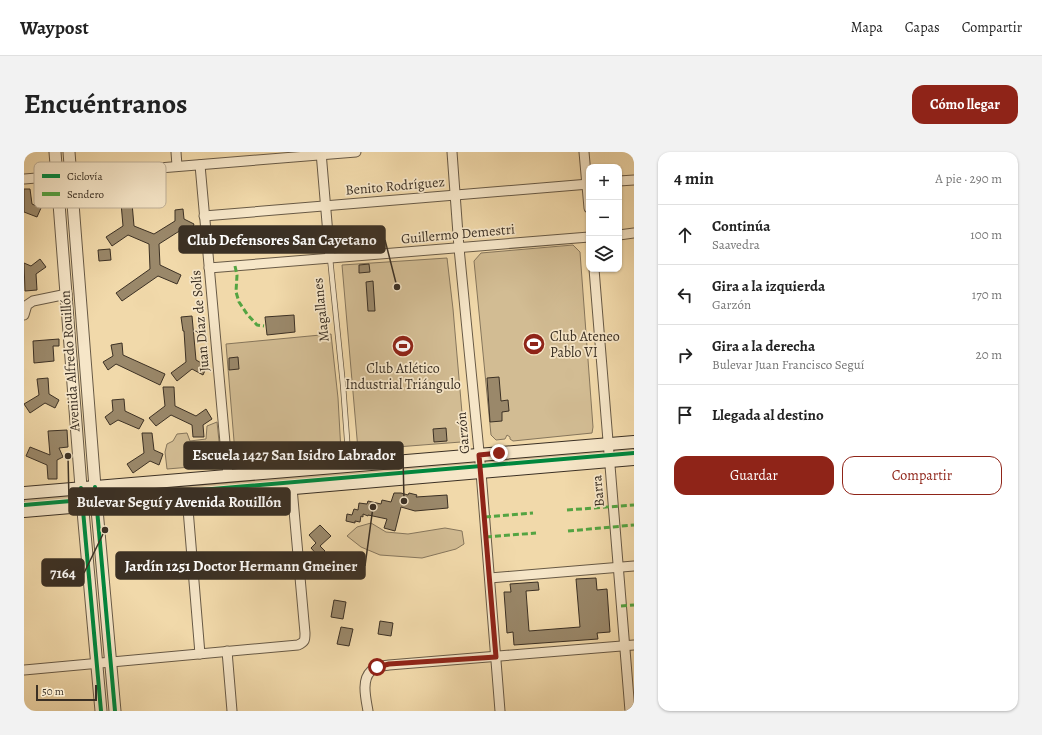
<!DOCTYPE html>
<html lang="es">
<meta charset="utf-8">
<style>
body{margin:0;font-family:Alegreya,serif;background:#f2f2f2;color:#222}
.controls{position:absolute;right:12px;top:12px;display:grid;overflow:hidden;border-radius:8px;box-shadow:0 1px 3px #0004}
.controls button{width:36px;height:36px;display:grid;place-items:center;padding:0;border:0;border-bottom:1px solid #e0e0e0;background:#fff;color:#222;font:20px sans-serif}
.scale{position:absolute;left:12px;bottom:10px;width:61px;box-sizing:border-box;padding-left:4px;border:2px solid #3b3024;border-top:0;font-size:11px;line-height:14px;white-space:nowrap;color:#3b3024;-webkit-text-stroke:3px #f6e6c8;paint-order:stroke}
.stop{position:absolute;width:12px;height:12px;margin:-9px;border:3px solid #8f2418;border-radius:50%;background:#fff}
.stop.end{background:#8f2418;border-color:#fff;box-shadow:0 1px 4px #0008}
.list{margin:0;padding:0;list-style:none}
h2{display:flex;justify-content:space-between;align-items:center;height:52px;margin:0;padding:0 16px;font-size:17px}
h2 small{font-size:13px;font-weight:400;color:#767676}
.list li{display:grid;grid-template-columns:26px 1fr auto;gap:12px;align-items:center;box-sizing:border-box;height:60px;padding:0 16px;border-top:1px solid #e0e0e0}
.list b{display:block;font-size:15px;white-space:nowrap}
.list p{margin:0;font-size:13px;white-space:nowrap;color:#767676}
.list em{font-size:13px;font-style:normal;color:#767676}
.actions{display:flex;gap:8px;padding:12px 16px}
.actions a{flex:1;padding:9px 0;border:1px solid #8f2418;border-radius:12px;text-align:center;font-size:14px;color:#8f2418}
.actions .main{background:#8f2418;color:#fff}
.icon{flex:none;width:22px;height:22px;fill:none;stroke:currentColor;stroke-width:2;stroke-linecap:round;stroke-linejoin:round}
.map{position:relative;flex:none;width:610px;height:559px;overflow:hidden;border-radius:12px}
header{display:flex;align-items:center;gap:24px;box-sizing:border-box;height:56px;padding:0 20px;background:#fff;border-bottom:1px solid #e0e0e0}
header strong{font-size:19px}
nav{display:flex;gap:22px;margin-inline-start:auto;font-size:14px}
.intro{display:flex;align-items:center;justify-content:space-between;box-sizing:border-box;height:96px;padding:0 24px}
h1{margin:0;font-size:28px}
.button{padding:10px 18px;border-radius:12px;background:#8f2418;color:#fff;font-size:14px;font-weight:700}
main{display:flex;gap:24px;padding:0 24px}
aside{flex:1;background:#fff;border-radius:12px;box-shadow:0 1px 3px #0004}
.map>svg:first-child{display:block}
.green{fill:#d2bc93;stroke:#86765c}
.building{fill:#9a886a;stroke:#3b3024}
.lines{fill:none;stroke-linecap:round;stroke-linejoin:round}
.service-casing{stroke:#685a46;stroke-width:6}
.minor-casing{stroke:#685a46;stroke-width:11}
.tertiary-casing{stroke:#685a46;stroke-width:13}
.secondary-casing{stroke:#3b3024;stroke-width:14}
.service{stroke:#f6e6c8;stroke-width:4.5}
.minor{stroke:#f6e6c8;stroke-width:9}
.tertiary{stroke:#f6e6c8;stroke-width:11}
.secondary{stroke:#f6e6c8;stroke-width:12}
.quiet{stroke:#54a442;stroke-width:3;stroke-dasharray:6 3;stroke-linecap:butt}
.cycleway-casing{stroke:#f6e6c8;stroke-width:6}
.cycleway{stroke:#00873e;stroke-width:4}
.route{stroke:#8f2418;stroke-width:5}
.labels{text-anchor:middle;dominant-baseline:central;stroke-width:3.5;stroke-linejoin:round;paint-order:stroke}
.street-label{font-size:14px;fill:#3b3024;stroke:#f6e6c8}
.poi-label{font-size:14px;fill:#3b3024;stroke:#f6e6c8;text-anchor:start}
.key{fill:#f6e6c8;stroke:#beaf97;stroke-width:1}
.key-label{font-size:11px;fill:#3b3024}
.leader{fill:none;stroke:#3b3024;stroke-width:1.5}
.callout-dot{fill:#3b3024;stroke:#f6e6c8;stroke-width:1.5}
.callout{fill:#3b3024;stroke:#3b3024;stroke-width:1.5}
.callout-label{font-size:15px;text-anchor:middle;font-weight:bold;fill:#fff}
</style>
<header>
<strong>Waypost</strong>
<nav><a>Mapa</a><a>Capas</a><a>Compartir</a></nav>
</header>
<div class="intro"><h1>Encuéntranos</h1><a class="button">Cómo llegar</a></div>
<main>
<div class="map">
<svg width="610" height="559" viewBox="0 0 610 559">
<rect width="100%" height="100%" fill="#f1d9aa"/>
<filter id="stains"><feTurbulence type="fractalNoise" baseFrequency=".005" numOctaves="4"/><feColorMatrix values="0 0 0 0 .2 0 0 0 0 .09 0 0 0 0 .02 0 0 0 .5 -.17"/></filter>
<radialGradient id="worn" r=".72"><stop offset=".6" stop-color="#630" stop-opacity="0"/><stop offset="1" stop-color="#630" stop-opacity=".3"/></radialGradient>
<g class="green">
<polygon points="549,93 556,100 569,275 568,281 489,289 486,287 486,285 483,283 481,287 472,288 467,283 450,109 457,101"/>
<polygon points="423,106 429,157 440,284 437,290 334,298 318,113"/>
<polygon points="307,182 314,246 317,300 219,309 211,301 202,192"/>
<polygon points="193,270 197,308 191,313 143,317 141,300 143,292 149,289 153,282 163,281 166,289 182,287 183,274"/>
<polygon points="610,290 610,307 0,359 0,341"/>
<polygon points="347,371 362,380 384,382 421,376 438,379 440,392 432,397 398,406 356,403 337,395 323,384 333,375"/>
</g>
<g class="building">
<polygon points="81,33 101,42 111,35 117,44 108,51 110,74 130,82 151,69 151,58 159,57 160,67 170,72 166,82 157,78 135,92 136,113 157,123 153,132 134,124 98,149 92,141 126,117 125,92 104,83 88,94 82,85 99,74 97,51 77,43"/>
<polygon points="0,37 6,37 8,52 17,56 13,65 0,60"/>
<polygon points="86,97 87,108 75,109 74,98"/>
<polygon points="16,107 22,115 12,122 13,138 1,139 0,111 7,114"/>
<polygon points="345,112 346,120 335,121 335,113"/>
<polygon points="349,129 351,159 344,159 342,130"/>
<polygon points="270,163 271,180 243,183 241,165"/>
<polygon points="168,164 172,208 183,214 179,223 168,217 153,229 147,221 162,210 160,179 159,179 157,165"/>
<polygon points="35,187 35,194 29,194 30,209 10,211 9,189"/>
<polygon points="98,191 99,203 141,222 136,233 92,212 84,218 79,210 89,204 87,193"/>
<polygon points="214,205 215,217 205,218 205,206"/>
<polygon points="475,225 477,249 484,248 485,259 478,260 478,269 466,270 463,226"/>
<polygon points="24,226 25,242 35,248 31,256 21,251 6,261 0,252 15,243 13,227"/>
<polygon points="139,235 150,235 151,254 172,264 182,257 188,267 179,273 180,285 169,285 168,273 147,263 132,274 125,266 141,254"/>
<polygon points="100,247 101,259 120,268 115,277 94,268 86,273 81,265 89,259 88,248"/>
<polygon points="422,276 423,289 410,290 409,277"/>
<polygon points="43,278 44,295 35,296 39,305 33,308 33,327 24,327 23,313 2,304 6,295 26,303 24,279"/>
<polygon points="118,281 128,281 130,298 139,302 135,313 126,309 109,321 103,312 120,301"/>
<polygon points="370,341 377,341 384,343 385,341 393,343 392,345 423,343 424,356 391,359 377,355 371,379 360,376 363,367 344,363 344,364 339,362 339,365 337,364 336,370 331,369 331,371 322,369 323,362 328,363 330,357 334,358 335,351 343,352 344,349 357,352 358,348 367,350"/>
<polygon points="296,373 307,384 296,394 301,399 295,405 287,396 292,391 285,383"/>
<polygon points="572,426 573,438 583,437 586,480 573,481 574,487 490,493 489,480 483,481 480,440 487,440 486,432 514,430 515,438 502,439 505,479 556,475 552,427"/>
<polygon points="310,448 322,450 319,467 307,465"/>
<polygon points="356,469 369,471 367,484 354,482"/>
<polygon points="317,475 329,477 325,494 313,492"/>
</g>
<g class="lines">
<g class="service-casing">
<polyline id="service" points="306,106 319,233 325,314"/>
</g>
<g class="minor-casing">
<g id="minor">
<polyline points="152,0 153,14"/>
<polyline points="297,0 306,106"/>
<polyline points="428,0 435,96 457,320 476,559"/>
<polyline points="560,0 565,56"/>
<polyline points="176,13 204,324"/>
<polyline points="0,27 332,0"/>
<polyline points="595,29 610,28"/>
<polyline points="180,64 565,32"/>
<polyline points="595,83 610,81"/>
<polyline points="185,116 565,85"/>
<polyline points="570,117 606,559"/>
<polyline points="0,163 3,153 9,149 43,142"/>
<polyline points="163,345 176,502"/>
<polyline points="466,426 610,414"/>
<polyline points="203,499 208,559"/>
<path d="M 0,518 L 274,493 C 281,490 281,488 281,481 L 268,336"/>
<path d="M 344,559 C 342,547 337,528 347,519 C 351,514 359,514 365,513 L 610,493"/>
</g>
</g>
<g class="tertiary-casing">
<g id="tertiary">
<polyline points="31,0 58,348 77,559"/>
<polyline points="45,0 71,335 91,559"/>
</g>
</g>
<g class="secondary-casing">
<g id="secondary">
<polyline points="0,341 610,290"/>
<polyline points="0,359 610,307"/>
</g>
</g>
<use href="#service" class="service"/>
<use href="#minor" class="minor"/>
<use href="#tertiary" class="tertiary"/>
<use href="#secondary" class="secondary"/>
<g class="quiet">
<polyline points="211,114 213,123 212,140 215,150 223,162 233,173 240,174"/>
<polyline points="543,358 610,353"/>
<polyline points="461,365 509,361"/>
<polyline points="544,379 610,373"/>
<polyline points="462,385 512,381"/>
<polyline points="597,454 610,453"/>
</g>
<g class="cycleway-casing">
<g id="cycleway">
<polyline points="71,335 91,559"/>
<polyline points="57,336 77,559"/>
<polyline points="0,353 610,301"/>
</g>
</g>
<use href="#cycleway" class="cycleway"/>
</g>
<g class="lines">
<polyline class="route" points="353,515 365,512 472,505 455,303 475,301"/>
</g>
<defs>
<g id="stadium-disc" transform="scale(1.15)"><circle r="9.5" fill="#8f2418" stroke="#f6e6c8"/><path d="M0-5a6.5 5 0 1 0 0 10a6.5 5 0 1 0 0-10ZM-3.5-1.8h7v3.6h-7Z" fill="#fff"/></g>
</defs>
<g fill-rule="evenodd">
<use href="#stadium-disc" x="510" y="192"/>
<use href="#stadium-disc" x="379" y="194"/>
</g>
<g class="labels">
<g class="street-label">
<text transform="translate(371 34) rotate(-5)">Benito Rodríguez</text>
<text transform="translate(434 82) rotate(-5)">Guillermo Demestri</text>
<text transform="translate(297 158) rotate(-96)">Magallanes</text>
<text transform="translate(176 169) rotate(-95)">Juan Díaz de Solís</text>
<text transform="translate(46 209) rotate(-94)">Avenida Alfredo Rouillón</text>
<text transform="translate(439 281) rotate(-95)">Garzón</text>
<text transform="translate(574 339) rotate(-95)">Barra</text>
</g>
<g class="poi-label">
<text x="526" y="184">Club Ateneo<tspan x="526" dy="16">Pablo VI</tspan></text>
<text x="379" y="216" text-anchor="middle">Club Atlético<tspan x="379" dy="16">Industrial Triángulo</tspan></text>
</g>
</g>
<rect x="10" y="10" width="132" height="46" rx="6" class="key"/>
<rect x="18" y="22" width="18" height="4" fill="#00873e"/>
<rect x="18" y="40" width="18" height="4" fill="#54a442"/>
<g class="key-label">
<text x="43" y="28">Ciclovía</text>
<text x="43" y="46">Sendero</text>
</g>
<path class="leader" d="M373 135L361 88M380 349L379 303M44 304L45 349M349 355L341 414M81 378L60 421"/>
<g class="callout-dot">
<circle cx="373" cy="135" r="4"/>
<circle cx="380" cy="349" r="4"/>
<circle cx="44" cy="304" r="4"/>
<circle cx="349" cy="355" r="4"/>
<circle cx="81" cy="378" r="4"/>
</g>
<g class="callout">
<rect x="155" y="74" width="206" height="27" rx="4"/>
<rect x="160" y="290" width="219" height="27" rx="4"/>
<rect x="45" y="336" width="221" height="27" rx="4"/>
<rect x="92" y="400" width="249" height="27" rx="4"/>
<rect x="18" y="407" width="42" height="27" rx="4"/>
</g>
<g class="callout-label">
<text x="258" y="93">Club Defensores San Cayetano</text>
<text x="270" y="308">Escuela 1427 San Isidro Labrador</text>
<text x="155" y="355">Bulevar Seguí y Avenida Rouillón</text>
<text x="217" y="419">Jardín 1251 Doctor Hermann Gmeiner</text>
<text x="39" y="426">7164</text>
</g>
<rect width="100%" height="100%" filter="url(#stains)"/>
<rect width="100%" height="100%" fill="url(#worn)"/>
</svg>
<div class="controls">
<button>+</button>
<button>−</button>
<button><svg class="icon" aria-label="layers" viewBox="0 0 24 24"><path d="M12 4l9 5-9 5-9-5zM3 14l9 5 9-5"/></svg></button>
</div>
<div class="scale">50 m</div>
<div class="stop" style="left:353px;top:515px"></div>
<div class="stop end" style="left:475px;top:301px"></div>
</div>
<aside>
<h2>4 min<small>A pie · 290 m</small></h2>
<ul class="list">
<li><svg class="icon" aria-label="ahead" viewBox="0 0 24 24"><path d="M12 20V5M6 11l6-6 6 6"/></svg><div><b>Continúa</b><p>Saavedra</p></div><em>100 m</em></li>
<li><svg class="icon" aria-label="left" viewBox="0 0 24 24"><path d="M17 20v-9H6M10 6l-5 5 5 5"/></svg><div><b>Gira a la izquierda</b><p>Garzón</p></div><em>170 m</em></li>
<li><svg class="icon" aria-label="right" viewBox="0 0 24 24"><path d="M7 20v-9h11M14 6l5 5-5 5"/></svg><div><b>Gira a la derecha</b><p>Bulevar Juan Francisco Seguí</p></div><em>20 m</em></li>
<li><svg class="icon" aria-label="arrive" viewBox="0 0 24 24"><path d="M6 21V4h12l-3 4 3 4H6"/></svg><div><b>Llegada al destino</b></div></li>
</ul>
<div class="actions"><a class="main">Guardar</a><a>Compartir</a></div>
</aside>
</main>
